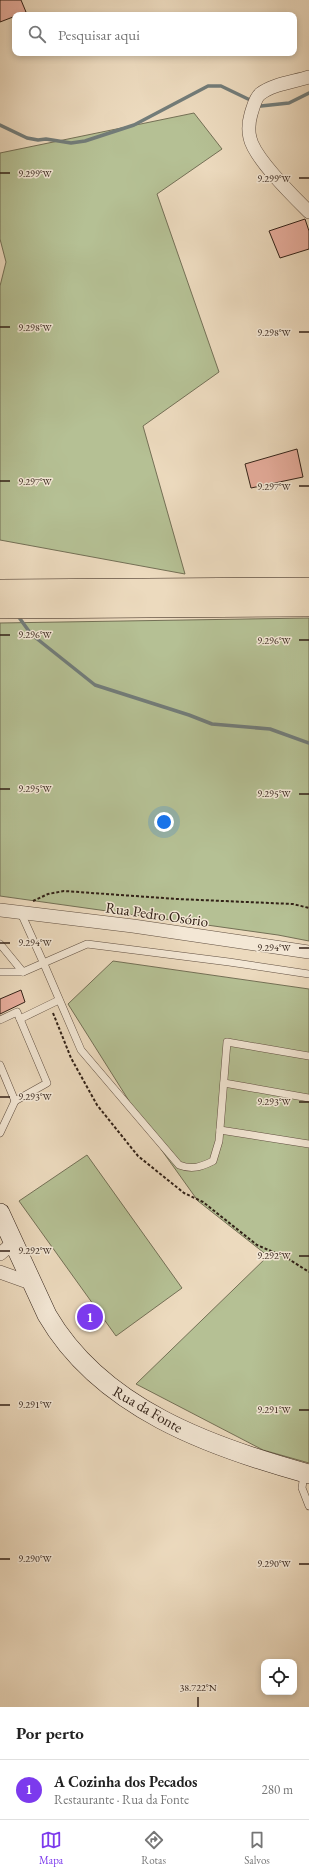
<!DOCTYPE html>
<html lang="pt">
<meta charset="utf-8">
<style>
body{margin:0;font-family:"EB Garamond",serif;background:#f6f6f6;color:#222}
.controls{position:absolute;right:12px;bottom:12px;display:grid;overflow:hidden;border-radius:8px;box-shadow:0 2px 6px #0003}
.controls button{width:36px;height:36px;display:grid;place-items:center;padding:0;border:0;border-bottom:1px solid #e0e0e0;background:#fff;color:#222;font:20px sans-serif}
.you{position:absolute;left:164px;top:822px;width:14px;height:14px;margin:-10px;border:3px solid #fff;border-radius:50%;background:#1a73e8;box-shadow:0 0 0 6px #1a73e833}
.badge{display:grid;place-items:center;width:26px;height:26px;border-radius:50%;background:#7c3aed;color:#fff;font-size:13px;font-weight:700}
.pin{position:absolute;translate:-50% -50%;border:2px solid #fff;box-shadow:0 1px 4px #0006}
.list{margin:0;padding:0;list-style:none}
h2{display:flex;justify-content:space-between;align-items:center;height:52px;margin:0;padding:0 16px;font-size:17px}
h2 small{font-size:13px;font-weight:400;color:#767676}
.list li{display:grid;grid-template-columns:26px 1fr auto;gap:12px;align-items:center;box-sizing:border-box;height:60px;padding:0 16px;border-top:1px solid #e0e0e0}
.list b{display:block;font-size:15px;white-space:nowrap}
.list p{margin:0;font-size:13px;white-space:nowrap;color:#767676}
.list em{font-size:13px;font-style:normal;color:#767676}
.icon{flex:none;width:22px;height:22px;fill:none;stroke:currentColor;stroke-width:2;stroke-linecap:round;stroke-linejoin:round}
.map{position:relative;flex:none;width:309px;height:1707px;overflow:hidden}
.search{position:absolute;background:#fff;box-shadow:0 2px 6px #0003;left:12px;right:12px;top:12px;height:44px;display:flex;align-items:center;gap:10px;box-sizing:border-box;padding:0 14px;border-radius:8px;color:#767676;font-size:15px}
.sheet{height:112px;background:#fff}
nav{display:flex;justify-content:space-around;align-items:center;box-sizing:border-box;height:56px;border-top:1px solid #e0e0e0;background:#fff;font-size:11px;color:#767676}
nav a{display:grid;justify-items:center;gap:2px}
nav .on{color:#7c3aed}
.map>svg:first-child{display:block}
.green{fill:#b5c094;stroke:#747056}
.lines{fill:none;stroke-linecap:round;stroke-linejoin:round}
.stream{stroke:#727c79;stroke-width:3.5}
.building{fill:#e8ae9e;stroke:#322117}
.service-casing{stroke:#604f41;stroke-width:8}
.minor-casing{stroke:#604f41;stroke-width:14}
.secondary-casing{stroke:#322117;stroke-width:20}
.primary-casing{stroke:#322117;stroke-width:22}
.path{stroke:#322117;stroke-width:2;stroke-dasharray:3 2;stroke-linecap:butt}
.service{stroke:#f3e7d5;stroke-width:7}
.minor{stroke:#f3e7d5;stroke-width:13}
.secondary{stroke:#f3e7d5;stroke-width:19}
.primary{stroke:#ecdabe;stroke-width:21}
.ticks{fill:none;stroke:#322117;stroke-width:1.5}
.labels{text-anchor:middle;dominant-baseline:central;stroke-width:3;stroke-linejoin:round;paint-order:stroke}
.street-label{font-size:15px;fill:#322117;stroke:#f3e7d5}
.ticks-label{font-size:10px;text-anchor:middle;fill:#322117;stroke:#f3e7d5;stroke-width:3;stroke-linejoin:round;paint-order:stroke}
</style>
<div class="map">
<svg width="309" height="1707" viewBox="0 0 309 1707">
<rect width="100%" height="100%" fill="#ecdabe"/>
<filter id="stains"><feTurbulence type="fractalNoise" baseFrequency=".005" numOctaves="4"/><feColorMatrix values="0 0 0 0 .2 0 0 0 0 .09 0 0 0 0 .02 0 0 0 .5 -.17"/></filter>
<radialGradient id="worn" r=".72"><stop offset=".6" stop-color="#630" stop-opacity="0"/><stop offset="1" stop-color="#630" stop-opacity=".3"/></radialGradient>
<g class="green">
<polygon points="194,113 222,149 157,194 219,372 143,426 185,574 0,540 0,286 6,262 0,239 0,153"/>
<polygon points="309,618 309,941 278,935 0,896 0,623"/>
<polygon points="113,961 309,989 309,1463 263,1450 136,1384 268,1256 198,1201 148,1131 68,1004"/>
<polygon points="87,1155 182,1288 116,1336 19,1201"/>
</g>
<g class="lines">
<g class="stream">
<polyline points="261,106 289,103 309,93"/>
<polyline points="0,125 27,138 38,140 46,139 71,143 85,141 134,125 208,86 221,86 248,99"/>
<polyline points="18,616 31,634 95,685 189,715 212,724 270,729 309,743"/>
</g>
</g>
<g class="building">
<polygon points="0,0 21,0 26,12 0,22"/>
<polygon points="305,219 309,231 309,249 280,258 269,231"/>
<polygon points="297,449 303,477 251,488 245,464"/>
<polygon points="21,990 25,1002 0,1014 0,999"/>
</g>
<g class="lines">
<g class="service-casing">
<g id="service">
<path d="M 21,913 L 44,964 L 81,1050 L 179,1165 C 192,1170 201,1167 213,1161 L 219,1141 L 227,1042 L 309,1056"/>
<polyline points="0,944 23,972"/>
<polyline points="0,972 23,972 87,944 229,962 309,974"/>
<polyline points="20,1019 59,1000"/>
<polyline points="0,1020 17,1012 47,1083 15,1101 0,1065"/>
<polyline points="224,1083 309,1098"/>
<polyline points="220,1130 309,1144"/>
<polyline points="0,1133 15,1101"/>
<polyline points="304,1474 302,1488 309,1506"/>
</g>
</g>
<g class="minor-casing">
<g id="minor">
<path d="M 309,77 C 293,82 273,84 260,94 C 255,98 253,108 251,114 C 249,121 248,130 250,138 C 254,158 294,197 309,212"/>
<polyline points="0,910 133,926 309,952"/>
<polyline points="0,1254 13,1243"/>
<polyline points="0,1272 33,1284"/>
</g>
</g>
<g class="secondary-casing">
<path id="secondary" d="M 0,1213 L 47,1315 C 101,1408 210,1447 309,1474"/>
</g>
<g class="primary-casing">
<g id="primary">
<polyline points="0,590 309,588"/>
<polyline points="0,608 309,606"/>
</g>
</g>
<g class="path">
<polyline points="33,901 48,894 64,891 177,899 293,904 309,908"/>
<polyline points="53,1013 71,1058 97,1105 138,1156 184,1193 203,1202 257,1245 287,1258 309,1272"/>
</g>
<use href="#service" class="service"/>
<use href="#minor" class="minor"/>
<use href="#secondary" class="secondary"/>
<use href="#primary" class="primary"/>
</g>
<path class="ticks" d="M 0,173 L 10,173M 299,178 L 309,178M 0,327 L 10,327M 299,332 L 309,332M 0,481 L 10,481M 299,486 L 309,486M 0,635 L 10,635M 299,640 L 309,640M 0,789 L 10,789M 299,794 L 309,794M 0,943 L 10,943M 299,948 L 309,948M 0,1097 L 10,1097M 299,1102 L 309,1102M 0,1251 L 10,1251M 299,1256 L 309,1256M 0,1405 L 10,1405M 299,1410 L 309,1410M 0,1559 L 10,1559M 299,1564 L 309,1564M 198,1707 L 198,1697"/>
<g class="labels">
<g class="street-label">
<text transform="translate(157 914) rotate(8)">Rua Pedro Osório</text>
<text transform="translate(148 1409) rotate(30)">Rua da Fonte</text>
</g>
</g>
<g class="ticks-label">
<text x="35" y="177">9.299°W</text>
<text x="274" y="182">9.299°W</text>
<text x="35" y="331">9.298°W</text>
<text x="274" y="336">9.298°W</text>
<text x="35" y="485">9.297°W</text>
<text x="274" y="490">9.297°W</text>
<text x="35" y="638">9.296°W</text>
<text x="274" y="644">9.296°W</text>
<text x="35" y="792">9.295°W</text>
<text x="274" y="797">9.295°W</text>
<text x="35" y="946">9.294°W</text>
<text x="274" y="951">9.294°W</text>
<text x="35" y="1100">9.293°W</text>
<text x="274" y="1105">9.293°W</text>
<text x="35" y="1254">9.292°W</text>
<text x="274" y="1259">9.292°W</text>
<text x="35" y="1408">9.291°W</text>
<text x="274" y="1413">9.291°W</text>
<text x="35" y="1562">9.290°W</text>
<text x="274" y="1567">9.290°W</text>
<text x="198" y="1691">38.722°N</text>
</g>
<rect width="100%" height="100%" filter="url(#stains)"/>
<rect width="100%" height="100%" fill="url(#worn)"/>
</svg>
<div class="controls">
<button><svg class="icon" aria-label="locate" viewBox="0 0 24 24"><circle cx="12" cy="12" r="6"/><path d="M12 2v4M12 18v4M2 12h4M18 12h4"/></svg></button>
</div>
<div class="you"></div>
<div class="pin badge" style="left:90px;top:1317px">1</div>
<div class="search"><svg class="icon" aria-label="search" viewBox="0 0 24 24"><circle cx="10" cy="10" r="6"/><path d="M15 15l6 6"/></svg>Pesquisar aqui</div>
</div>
<section class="sheet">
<h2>Por perto<small></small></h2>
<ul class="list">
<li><span class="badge">1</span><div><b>A Cozinha dos Pecados</b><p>Restaurante · Rua da Fonte</p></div><em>280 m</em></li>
</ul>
</section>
<nav>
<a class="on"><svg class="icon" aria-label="map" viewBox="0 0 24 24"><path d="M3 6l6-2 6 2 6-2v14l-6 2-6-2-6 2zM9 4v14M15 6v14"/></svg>Mapa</a>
<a><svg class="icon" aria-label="directions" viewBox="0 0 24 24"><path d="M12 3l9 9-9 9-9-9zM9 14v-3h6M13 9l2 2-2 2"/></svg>Rotas</a>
<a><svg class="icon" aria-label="saved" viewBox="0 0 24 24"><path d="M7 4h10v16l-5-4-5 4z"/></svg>Salvos</a>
</nav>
